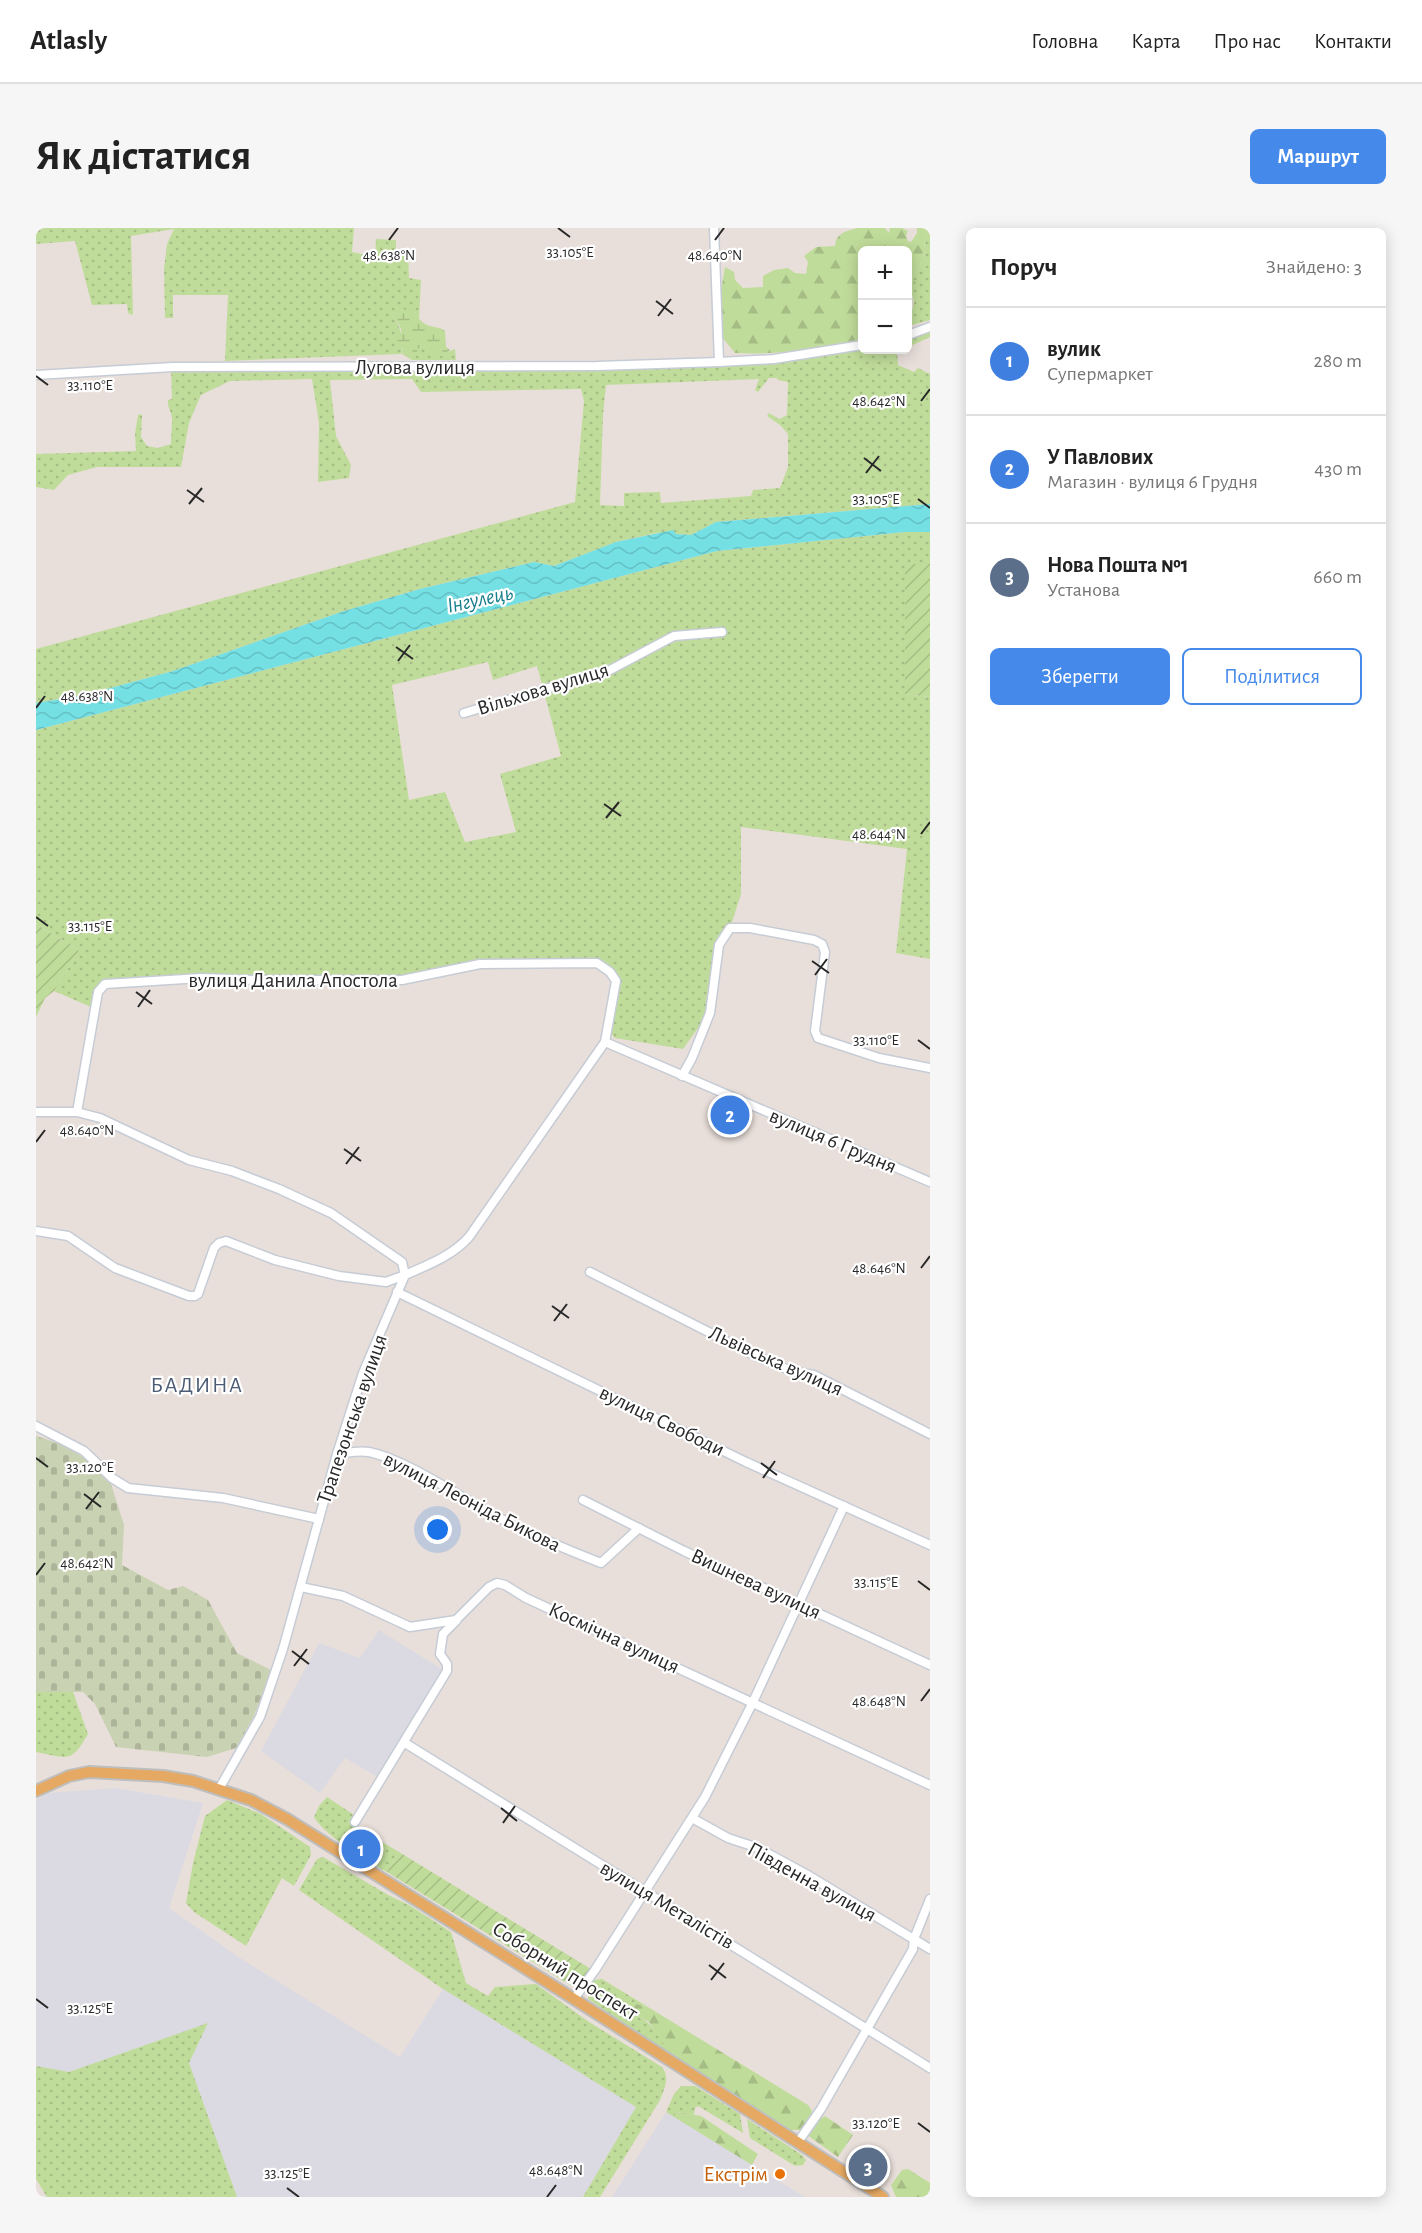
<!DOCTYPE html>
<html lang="uk">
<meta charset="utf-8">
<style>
body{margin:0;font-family:"Alegreya Sans",sans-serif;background:#f6f6f6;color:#222}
.controls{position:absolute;right:18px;top:18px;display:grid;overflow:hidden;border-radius:9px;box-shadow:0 3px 15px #0003}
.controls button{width:54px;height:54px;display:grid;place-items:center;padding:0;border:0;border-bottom:2px solid #e0e0e0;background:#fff;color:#222;font:30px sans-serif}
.you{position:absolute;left:402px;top:1302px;width:21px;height:21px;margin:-15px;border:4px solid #fff;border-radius:50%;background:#1a73e8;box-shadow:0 0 0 9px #1a73e833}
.badge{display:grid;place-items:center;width:39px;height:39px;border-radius:50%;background:#458aeb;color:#fff;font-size:20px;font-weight:700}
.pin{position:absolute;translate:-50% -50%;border:3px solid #fff;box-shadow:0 2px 6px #0006}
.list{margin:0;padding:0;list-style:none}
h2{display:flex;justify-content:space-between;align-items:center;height:78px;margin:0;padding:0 24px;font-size:26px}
h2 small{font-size:20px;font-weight:400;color:#767676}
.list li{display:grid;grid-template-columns:39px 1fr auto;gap:18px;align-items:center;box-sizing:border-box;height:108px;padding:0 24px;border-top:2px solid #e0e0e0}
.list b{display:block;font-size:22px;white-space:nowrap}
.list p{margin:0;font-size:20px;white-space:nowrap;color:#767676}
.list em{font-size:20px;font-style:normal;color:#767676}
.actions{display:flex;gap:12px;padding:18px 24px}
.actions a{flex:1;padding:14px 0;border:2px solid #458aeb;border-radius:9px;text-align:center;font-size:21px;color:#458aeb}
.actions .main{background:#458aeb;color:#fff}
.map{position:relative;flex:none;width:894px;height:1969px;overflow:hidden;border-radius:9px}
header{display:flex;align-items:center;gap:36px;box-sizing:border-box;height:84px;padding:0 30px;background:#fff;border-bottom:2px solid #e0e0e0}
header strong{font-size:28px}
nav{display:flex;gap:33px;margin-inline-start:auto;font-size:21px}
.intro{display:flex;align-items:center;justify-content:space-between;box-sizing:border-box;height:144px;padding:0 36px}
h1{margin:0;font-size:42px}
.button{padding:15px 27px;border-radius:9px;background:#458aeb;color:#fff;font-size:21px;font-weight:700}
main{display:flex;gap:36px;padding:0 36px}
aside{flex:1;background:#fff;border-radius:9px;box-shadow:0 3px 15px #0003}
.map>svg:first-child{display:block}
.industrial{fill:#dbdae2}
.grass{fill:url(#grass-dots);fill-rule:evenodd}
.forest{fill:url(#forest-firs)}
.wetland{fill:url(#wetland-marsh)}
.cemetery{fill:url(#cemetery-stones)}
.garden{fill:url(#garden-furrows)}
.water{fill:url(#water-waves)}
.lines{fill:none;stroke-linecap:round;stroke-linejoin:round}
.minor-casing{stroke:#c6ccd5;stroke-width:11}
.major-casing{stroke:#bebebe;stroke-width:14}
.minor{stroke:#fff;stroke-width:8}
.major{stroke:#e5a963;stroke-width:10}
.ticks{fill:none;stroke:#282828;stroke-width:2}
.food-dot{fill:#e8710a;stroke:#fff;stroke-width:2}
.labels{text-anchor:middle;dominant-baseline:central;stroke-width:4.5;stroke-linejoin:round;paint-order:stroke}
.street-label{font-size:21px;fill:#282828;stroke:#fff}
.food-label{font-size:21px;fill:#c56008;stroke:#fff;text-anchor:end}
.water-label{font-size:22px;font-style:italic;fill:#177f8c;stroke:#fff}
.neighbourhood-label{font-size:22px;letter-spacing:1.5px;fill:#4c5c74;stroke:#fff}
.ticks-label{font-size:15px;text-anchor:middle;fill:#282828;stroke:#fff;stroke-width:4.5;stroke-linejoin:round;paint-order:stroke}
</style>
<header>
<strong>Atlasly</strong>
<nav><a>Головна</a><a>Карта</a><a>Про нас</a><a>Контакти</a></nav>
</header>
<div class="intro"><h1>Як дістатися</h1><a class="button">Маршрут</a></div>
<main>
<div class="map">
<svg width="894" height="1969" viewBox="0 0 894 1969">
<defs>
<pattern id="grass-dots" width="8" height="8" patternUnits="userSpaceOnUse" patternTransform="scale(1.5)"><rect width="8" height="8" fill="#c0dc9a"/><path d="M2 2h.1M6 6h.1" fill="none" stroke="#a5bd85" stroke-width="1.8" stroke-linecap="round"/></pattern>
<pattern id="forest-firs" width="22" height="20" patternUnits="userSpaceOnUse" patternTransform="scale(1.5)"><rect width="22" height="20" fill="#c0dc9a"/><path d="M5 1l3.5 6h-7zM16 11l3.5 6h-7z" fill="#a5bd85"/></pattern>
<pattern id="wetland-marsh" width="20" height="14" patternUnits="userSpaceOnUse" patternTransform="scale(1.5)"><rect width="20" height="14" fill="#c0dc9a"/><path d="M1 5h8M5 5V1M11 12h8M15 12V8" fill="none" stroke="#a5bd85"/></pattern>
<pattern id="cemetery-stones" width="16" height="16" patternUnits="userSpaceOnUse" patternTransform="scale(1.5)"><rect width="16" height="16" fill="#c9d2b3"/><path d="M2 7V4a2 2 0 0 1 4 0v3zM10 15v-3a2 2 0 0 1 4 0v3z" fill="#adb49a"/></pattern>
<pattern id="garden-furrows" width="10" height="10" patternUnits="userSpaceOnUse" patternTransform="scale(1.5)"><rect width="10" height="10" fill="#c0dc9a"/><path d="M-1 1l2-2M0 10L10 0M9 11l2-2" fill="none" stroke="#a5bd85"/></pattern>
<pattern id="water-waves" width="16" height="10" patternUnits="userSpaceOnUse" patternTransform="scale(1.5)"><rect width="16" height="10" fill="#74e0e4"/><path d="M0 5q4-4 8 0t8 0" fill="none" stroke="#64c0c4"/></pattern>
</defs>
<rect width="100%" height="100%" fill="#e9dfda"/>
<g class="industrial">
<polygon points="343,1402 407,1442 343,1550 309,1530 284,1565 225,1523 283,1415 324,1430"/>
<polygon points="79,1560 167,1575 133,1680 204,1730 364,1829 407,1761 600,1879 547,1969 201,1969 153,1835 171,1796 33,1844 0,1838 0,1572 12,1565"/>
<polygon points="630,1884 769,1969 576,1969"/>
</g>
<g class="grass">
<path d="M 0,0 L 318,0 L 316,24 L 339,29 L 340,11 L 360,12 L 360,22 L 372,22 L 373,50 L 385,52 L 383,92 L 379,84 L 369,83 L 356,85 C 363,97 370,113 365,126 L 189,133 L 192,67 L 137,67 L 137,90 L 129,90 L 128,41 L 131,16 L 138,1 L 95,8 L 97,87 L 92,85 L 91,76 L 56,77 L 39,13 L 0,16 Z"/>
<polygon points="894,0 894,92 876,97 874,93 878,73 875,63 876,50 887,33 889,9"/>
<polygon points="894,100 894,109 872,119 872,108"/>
<polygon points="389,118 404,127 419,121 420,132 376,132 366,126"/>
<path d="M 826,119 L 826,122 L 866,122 L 861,124 L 862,137 L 878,144 L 882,140 L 894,146 L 894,276 L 680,294 L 655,307 L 621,305 L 580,314 L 518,338 L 498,334 L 384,361 L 308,383 L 137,443 L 49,467 L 0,475 L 0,421 L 539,274 L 548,173 L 545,161 L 385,164 L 376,151 L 294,152 L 300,208 L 315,237 L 313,250 L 282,254 L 283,195 L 276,151 L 194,153 L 165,167 L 153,195 L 145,239 L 61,239 L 32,247 L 18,262 L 0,259 L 0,226 L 100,223 L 99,205 L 102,187 L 105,186 L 106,188 L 105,209 L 111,218 L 122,220 L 135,216 C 135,207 136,199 136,191 C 136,184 131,180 132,172 L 136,171 L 135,141 L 686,136 ZM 733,150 L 741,150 L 742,152 L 752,154 L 751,187 L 743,191 L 733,185 L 731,188 L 744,197 L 752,206 L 752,239 L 744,260 L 717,262 L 715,268 L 625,275 L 624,264 L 588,265 L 588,278 L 564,277 L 567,187 L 570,157 L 723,151 L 719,162 L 722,164 Z"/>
<path d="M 869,304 L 894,304 L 894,336 L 869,336 L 869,466 L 894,469 L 894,731 L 860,725 L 871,621 L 705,599 L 705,666 L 696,694 L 679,715 L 670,789 L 647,821 L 579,810 L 573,803 L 583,754 L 562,734 L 445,732 L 366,750 L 334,748 L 158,747 L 68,753 L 61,763 L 55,779 L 18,763 L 43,723 L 0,696 L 0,502 L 681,323 ZM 452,434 L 457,452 L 501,438 L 525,528 L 464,546 L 480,604 L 429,614 L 409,564 L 373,572 L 356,457 Z"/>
<path d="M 0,1464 L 37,1464 L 52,1506 C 35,1536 32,1530 0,1524 Z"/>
<path d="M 291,1569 L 318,1587 L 314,1595 L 363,1624 L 351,1644 C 331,1633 289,1608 278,1589 L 283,1578 Z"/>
<polygon points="191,1572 225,1586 274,1619 275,1627 258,1658 246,1650 210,1718 158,1684 150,1675 157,1635 169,1588"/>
<path d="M 287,1629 L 354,1668 L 373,1677 L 415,1704 L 430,1755 L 452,1768 L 459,1759 L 500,1756 L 553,1794 L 626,1839 C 634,1850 629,1859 624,1872 L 564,1969 L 547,1969 L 600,1879 L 407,1761 L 263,1662 L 281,1631 Z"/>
<path d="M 566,1751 L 612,1779 L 600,1776 L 602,1788 C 621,1798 625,1816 642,1831 L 552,1771 L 553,1757 L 558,1752 Z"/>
<polygon points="172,1795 153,1835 201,1969 11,1969 0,1951 0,1838 33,1844"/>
<polygon points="645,1858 659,1858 704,1886 707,1905 662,1878 659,1880 658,1887 641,1884 638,1889 630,1884 638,1866"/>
<polygon points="711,1891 766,1927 770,1932 767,1937 759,1938 714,1910"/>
</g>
<g class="forest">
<path d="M 822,0 L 849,0 L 853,5 L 854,0 L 866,0 L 872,3 L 870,8 L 872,13 L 875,14 L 881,5 L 881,0 L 894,0 L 889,9 L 887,33 L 876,50 L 882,58 L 875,63 C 879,75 873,85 876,97 L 872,98 L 872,22 L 826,22 L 826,111 C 785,121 742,127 699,125 L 686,109 L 684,68 L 689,39 L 698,44 L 699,52 L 707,60 L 727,59 L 727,48 L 738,42 L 752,40 L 759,45 L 770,46 L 772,34 L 768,28 L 780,19 L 799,18 C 800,5 810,3 822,0 Z"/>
<polygon points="600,1776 612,1779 772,1877 776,1883 775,1888 764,1902 755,1902 642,1831 630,1820 613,1794 602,1788 597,1782"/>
<polygon points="640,1884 665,1888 722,1926 716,1937 638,1889"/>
<polygon points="789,1888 817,1907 802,1929 771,1907 782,1892"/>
<polygon points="872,1941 894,1955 894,1969 860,1969 855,1957 866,1942"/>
</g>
<path class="wetland" d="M 375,80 C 381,85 381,91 389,96 C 396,100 403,98 409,103 L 410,119 L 414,122 L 402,130 L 397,127 L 389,118 L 381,121 L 381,127 L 373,124 L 365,126 L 367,121 L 360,111 L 365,107 L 365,101 L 356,85 Z"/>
<polygon class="cemetery" points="0,1208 25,1216 57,1235 75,1256 88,1297 86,1337 132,1362 147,1358 172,1372 201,1425 235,1442 218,1488 200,1520 171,1529 80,1519 59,1476 47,1464 0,1464"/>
<g class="garden">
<polygon points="869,336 894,336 894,469 869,466"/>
<polygon points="0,696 43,723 18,763 9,770 0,789"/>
<polygon points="363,1624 555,1741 544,1756 536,1758 351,1644"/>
</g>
<polygon class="water" points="894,276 894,304 869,304 681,323 0,502 0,475 49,467 137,443 308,383 384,361 498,334 518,338 580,314 637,302 640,306 655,307 680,294"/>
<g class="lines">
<g class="minor-casing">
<g id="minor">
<polyline points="678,0 683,134"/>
<polyline points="872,107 894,99"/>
<polyline points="0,147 137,139 561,138 683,134 738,131 826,117"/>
<polyline points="428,485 574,442 638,408 686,404"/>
<polyline points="569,814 894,954"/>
<polyline points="646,848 656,830 674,785 683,717 694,700 714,700 778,712 786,716 789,724 779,803 782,810 843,830 894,840"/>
<polyline points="0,884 41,884 64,890 153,932 196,943 243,961 295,985 366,1034 369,1047 350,1054 303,1048 239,1032 190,1013 183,1015 178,1020 162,1066 159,1068 153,1068 79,1040 32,1008 0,1003"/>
<path d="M 41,884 L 62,764 L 69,756 L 165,750 L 218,752 L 366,752 L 444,736 L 561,735 L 574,744 L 580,753 L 569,814 L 433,1009 C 416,1028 392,1037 369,1047 L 327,1145 L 301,1226 L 247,1421 L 224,1489 L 183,1561"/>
<polyline points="554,1044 718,1127 755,1143 778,1147 894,1206"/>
<polyline points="361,1064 710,1234 894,1317"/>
<polyline points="0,1198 48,1223 76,1250 92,1260 187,1270 283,1291"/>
<path d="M 301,1226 C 311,1225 323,1222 333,1224 C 371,1232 424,1269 460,1288 C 493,1306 529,1321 565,1335 L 603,1300"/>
<polyline points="547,1272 648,1323 894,1437"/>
<polyline points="265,1359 307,1368 374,1399 420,1392 453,1359 461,1355 469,1357 490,1370 894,1557"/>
<polyline points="369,1515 894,1840"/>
<polyline points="656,1590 692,1610 722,1620 770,1646 894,1721"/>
<polyline points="319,1594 411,1443 411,1436 404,1426 407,1406 420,1393"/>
<polyline points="538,1771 559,1742 669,1569 717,1474 808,1278"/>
<polyline points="762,1914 785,1881 877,1721 878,1711 894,1671"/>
</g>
</g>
<g class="major-casing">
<polyline id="major" points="0,1563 33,1548 53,1544 127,1548 157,1553 215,1572 251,1591 538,1771 847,1969"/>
</g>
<use href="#minor" class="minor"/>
<use href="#major" class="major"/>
</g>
<path class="ticks" d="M 522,0 L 534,9M 353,12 L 362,0M 679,12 L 688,0M 620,73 L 637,86M 622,88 L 635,71M 0,148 L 12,157M 885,173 L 894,161M 828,230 L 845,243M 830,245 L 843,228M 151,262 L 168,274M 882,271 L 894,280M 153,276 L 166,260M 360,419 L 377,431M 362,433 L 374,417M 0,480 L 9,468M 568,576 L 585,588M 570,590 L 583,574M 885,606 L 894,594M 0,689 L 12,698M 776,733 L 793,745M 779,747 L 791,731M 100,764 L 116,776M 102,779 L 114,762M 882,812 L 894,821M 0,914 L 9,902M 308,921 L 325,933M 310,936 L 323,919M 885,1040 L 894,1028M 516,1078 L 533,1090M 518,1093 L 531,1076M 0,1230 L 12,1239M 725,1235 L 741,1247M 727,1250 L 739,1233M 48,1266 L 65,1279M 50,1281 L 63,1264M 0,1347 L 9,1335M 882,1353 L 894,1362M 256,1423 L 273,1436M 258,1438 L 271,1421M 885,1473 L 894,1461M 465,1580 L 481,1593M 467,1595 L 479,1578M 673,1737 L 690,1750M 675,1752 L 688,1735M 0,1771 L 12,1780M 882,1895 L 894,1904M 251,1960 L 263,1969M 511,1969 L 520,1957"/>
<circle class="food-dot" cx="744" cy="1946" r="6"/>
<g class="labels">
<g class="street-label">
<text x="379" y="139">Лугова вулиця</text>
<text transform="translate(507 461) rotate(-17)">Вільхова вулиця</text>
<text x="257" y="752">вулиця Данила Апостола</text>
<text transform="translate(797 913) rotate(23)">вулиця 6 Грудня</text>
<text transform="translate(740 1133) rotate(24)">Львівська вулиця</text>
<text transform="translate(316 1191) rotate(-71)">Трапезонська вулиця</text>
<text transform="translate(626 1193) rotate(26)">вулиця Свободи</text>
<text transform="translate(436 1274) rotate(27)">вулиця Леоніда Бикова</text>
<text transform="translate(720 1356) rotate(25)">Вишнева вулиця</text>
<text transform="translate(578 1410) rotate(25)">Космічна вулиця</text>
<text transform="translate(776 1654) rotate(29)">Південна вулиця</text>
<text transform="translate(631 1677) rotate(31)">вулиця Металістів</text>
<text transform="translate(529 1743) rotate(32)">Соборний проспект</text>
</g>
<g class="food-label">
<text x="732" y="1946">Екстрім</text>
</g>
<g class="water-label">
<text transform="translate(444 371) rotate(-12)">Інгулець</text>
</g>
<g class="neighbourhood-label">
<text x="161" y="1157">БАДИНА</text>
</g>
</g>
<g class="ticks-label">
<text x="534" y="29">33.105°E</text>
<text x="353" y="32">48.638°N</text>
<text x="679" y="32">48.640°N</text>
<text x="54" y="162">33.110°E</text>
<text x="843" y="178">48.642°N</text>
<text x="840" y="276">33.105°E</text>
<text x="51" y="473">48.638°N</text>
<text x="843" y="611">48.644°N</text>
<text x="54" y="703">33.115°E</text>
<text x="840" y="817">33.110°E</text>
<text x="51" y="907">48.640°N</text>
<text x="843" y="1045">48.646°N</text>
<text x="54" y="1244">33.120°E</text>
<text x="51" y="1340">48.642°N</text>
<text x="840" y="1359">33.115°E</text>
<text x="843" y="1478">48.648°N</text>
<text x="54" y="1785">33.125°E</text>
<text x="840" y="1900">33.120°E</text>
<text x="520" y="1947">48.648°N</text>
<text x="251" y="1950">33.125°E</text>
</g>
</svg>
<div class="controls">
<button>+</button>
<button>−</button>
</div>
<div class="you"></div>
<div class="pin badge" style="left:325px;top:1621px;background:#3f7fe0">1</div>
<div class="pin badge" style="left:694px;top:887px;background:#3f7fe0">2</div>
<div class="pin badge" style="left:832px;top:1939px;background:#5c6f8a">3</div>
</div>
<aside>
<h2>Поруч<small>Знайдено: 3</small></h2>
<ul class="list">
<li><span class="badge" style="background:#3f7fe0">1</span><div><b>вулик</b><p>Супермаркет</p></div><em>280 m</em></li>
<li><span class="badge" style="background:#3f7fe0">2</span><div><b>У Павлових</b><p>Магазин · вулиця 6 Грудня</p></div><em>430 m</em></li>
<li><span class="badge" style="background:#5c6f8a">3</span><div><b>Нова Пошта №1</b><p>Установа</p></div><em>660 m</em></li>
</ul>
<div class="actions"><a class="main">Зберегти</a><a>Поділитися</a></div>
</aside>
</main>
